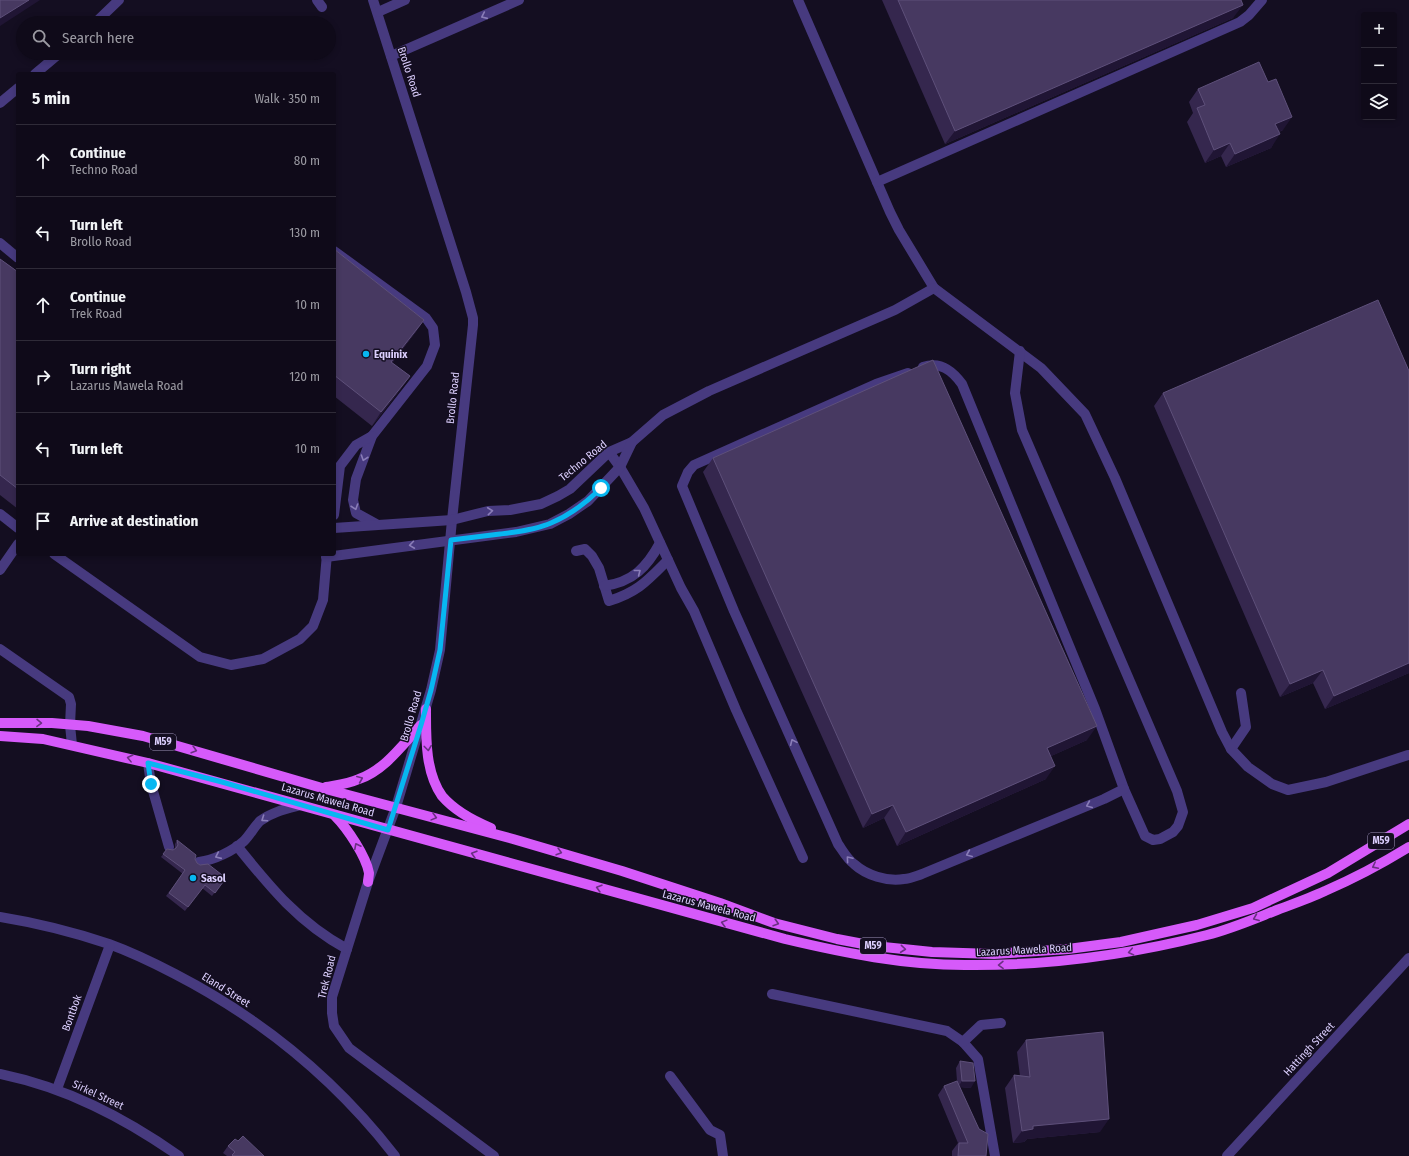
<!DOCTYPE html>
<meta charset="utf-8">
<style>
body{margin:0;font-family:"Fira Sans Condensed",sans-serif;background:#181322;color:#f1f3f6}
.controls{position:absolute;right:12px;top:12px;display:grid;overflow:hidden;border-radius:4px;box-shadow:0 2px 6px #0003}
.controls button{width:36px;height:36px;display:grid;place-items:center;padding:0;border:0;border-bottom:1px solid #2f2b38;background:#0f0a19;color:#f1f3f6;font:20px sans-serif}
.stop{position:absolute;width:12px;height:12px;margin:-9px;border:3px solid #07b7f1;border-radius:50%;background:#fff}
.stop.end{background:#07b7f1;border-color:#fff;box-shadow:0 1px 4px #0008}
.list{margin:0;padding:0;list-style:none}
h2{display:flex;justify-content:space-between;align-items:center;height:52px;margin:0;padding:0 16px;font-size:17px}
h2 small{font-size:13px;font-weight:400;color:#9b9aa2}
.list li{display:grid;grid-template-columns:26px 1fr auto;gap:12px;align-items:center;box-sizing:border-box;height:72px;padding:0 16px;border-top:1px solid #2f2b38}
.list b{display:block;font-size:15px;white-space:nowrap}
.list p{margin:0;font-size:13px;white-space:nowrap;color:#9b9aa2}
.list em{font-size:13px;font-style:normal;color:#9b9aa2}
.icon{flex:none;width:22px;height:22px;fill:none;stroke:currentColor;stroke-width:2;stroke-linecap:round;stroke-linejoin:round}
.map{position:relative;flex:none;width:1409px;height:1156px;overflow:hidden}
.search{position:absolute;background:#0f0a19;box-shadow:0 2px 6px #0003;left:16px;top:16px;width:320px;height:44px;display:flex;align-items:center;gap:10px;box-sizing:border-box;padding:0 14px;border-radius:22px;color:#9b9aa2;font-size:15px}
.panel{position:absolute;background:#0f0a19;box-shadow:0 2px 6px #0003;left:16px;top:72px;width:320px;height:484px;border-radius:4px}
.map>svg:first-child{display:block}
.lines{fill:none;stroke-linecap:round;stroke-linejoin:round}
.minor{stroke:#473a7f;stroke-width:10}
.major{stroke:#d65afa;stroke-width:10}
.wall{fill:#35274e}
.shaded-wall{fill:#201534}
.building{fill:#473961;stroke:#5e507a}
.oneway{stroke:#8a7db8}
.oneway2{stroke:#6b3083}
.route{stroke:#07b7f1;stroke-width:5}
.poi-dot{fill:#07b7f1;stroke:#140e21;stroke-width:1.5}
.labels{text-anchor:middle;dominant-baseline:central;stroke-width:3;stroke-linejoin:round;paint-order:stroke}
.shield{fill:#140e21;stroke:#a095bc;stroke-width:1}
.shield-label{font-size:10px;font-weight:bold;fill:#dccffe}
.street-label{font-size:11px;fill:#dccffe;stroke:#140e21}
.poi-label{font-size:11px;font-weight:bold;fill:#dccffe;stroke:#140e21;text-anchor:start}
</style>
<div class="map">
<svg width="1409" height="1156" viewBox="0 0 1409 1156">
<rect width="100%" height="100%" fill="#140e21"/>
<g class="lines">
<g class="minor">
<polyline points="317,0 322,7"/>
<polyline points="373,0 466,292 473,318 473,325 452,520 440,650 431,690 396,807 368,882 347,949 332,997 332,1013 334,1026 349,1048 494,1156"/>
<polyline points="798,0 890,212 899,230 934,288 1041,368 1085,414 1115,478 1222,732 1231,749"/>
<polyline points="378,12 405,0"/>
<polyline points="95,23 119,0"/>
<polyline points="391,56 519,0"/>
<polyline points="35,74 60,53"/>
<polyline points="0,103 18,88"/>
<polyline points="877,182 1240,22 1249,15 1262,0"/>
<polyline points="0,243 18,258"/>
<polyline points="334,251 426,318 433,328 435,345 427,366 372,436 356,479 353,500 356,513 376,524"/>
<path d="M 923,367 C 940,361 952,370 962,384 L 1095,709 L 1124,789 L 1145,836 L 1153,840 L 1160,839 L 1173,832 L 1178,826 L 1183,812 L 1177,791 L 1022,430 L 1015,393 L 1020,351"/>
<path d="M 908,373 L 876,384 L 694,465 L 688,472 L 682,486 L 734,611 L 838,844 C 843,851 847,859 854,864 C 866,875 887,882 904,879 C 910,879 916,876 922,874 L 1104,799 L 1124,789"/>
<polyline points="609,452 620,467 644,508 681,588 694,611 736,710 803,858"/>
<polyline points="0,514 18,528"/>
<polyline points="334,515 340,466 356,445 372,436"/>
<polyline points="334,528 452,520 488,511 510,510 541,504 558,496 570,489 609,452 632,442 663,415 709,391 895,310 934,288"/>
<path d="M 576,551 L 585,549 L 592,556 L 599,568 L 609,601 C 638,592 647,581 668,560"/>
<polyline points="54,554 200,657 231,665 263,659 300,639 313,626 323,600 327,554"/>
<polyline points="326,557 516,532 550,524 569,514 588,501 620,467 632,442"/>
<polyline points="0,570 18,544"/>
<path d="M 604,586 C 633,582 647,567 660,543"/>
<polyline points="0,649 69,697 71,704 70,725 72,745"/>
<polyline points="1241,693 1246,727 1231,749 1248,767 1272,784 1288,790 1326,782 1408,755"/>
<polyline points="148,763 151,784 169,847"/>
<path d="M 237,846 C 270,887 299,923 347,949"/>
<path d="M 199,862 C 214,860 233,851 244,841 C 250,835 254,827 260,821 C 272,812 286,809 301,805"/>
<path d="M 0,917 C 37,923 73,932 109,944 C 131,952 154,963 175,974 C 260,1018 336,1080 395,1156"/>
<polyline points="772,994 947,1031 963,1042 978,1059 995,1156"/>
<polyline points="963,1042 981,1025 1001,1023"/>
<path d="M 0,1074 C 67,1088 123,1117 179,1156"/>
<polyline points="670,1076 710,1130 720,1135 723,1156"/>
<polyline points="57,1089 110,945"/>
<polyline points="1227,1156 1409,958"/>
</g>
<g class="major">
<path d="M 426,709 C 426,737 425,772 442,796 C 454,810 474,821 491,828"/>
<polyline points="0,723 52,723 88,726 143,736 322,788 513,839 622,871 720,903 774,923 837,939 874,946 932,952 994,954 1068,949 1121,942 1197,925 1253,908 1328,873 1409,824"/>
<path d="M 0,736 L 43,739 L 148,763 L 785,939 C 844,953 904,965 965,965 C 1047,966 1128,955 1207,935 C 1231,929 1254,919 1277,910 C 1293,904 1310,898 1325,891 C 1353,879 1383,863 1409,847"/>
<path d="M 326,787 C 337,785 348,784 359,779 C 385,770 403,744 421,725"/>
<path d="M 335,816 C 347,828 366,856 369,873 C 369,876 368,879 368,882"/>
</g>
</g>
<g class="wall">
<polygon points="882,0 1241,0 1233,18 945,144"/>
<polygon points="1198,89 1283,130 1279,132 1271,148 1226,167 1221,156 1205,163 1187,122 1193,113 1189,102"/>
<polygon points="334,249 424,320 415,333 392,363 410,376 400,390 372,426 334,396"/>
<polygon points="0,259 18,272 18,509 0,495"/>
<polygon points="1409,371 1409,673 1325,709 1313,683 1280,697 1154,406 1163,393"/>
<polygon points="713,458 1087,740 1051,756 1046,779 897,846 884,818 863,828 703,472"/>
<polygon points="177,840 195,859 197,863 226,878 212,896 202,888 185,911 166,896 183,874 161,857 167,849 173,850 175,849 175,844"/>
<polygon points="1026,1040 1100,1132 1027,1139 1024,1142 1013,1143 1005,1088 1014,1075 1020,1076 1017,1052"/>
<polygon points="960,1061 971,1088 960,1087 986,1156 952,1156 952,1151 958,1143 938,1095 944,1086 957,1081 956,1068"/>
<polygon points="238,1141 264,1156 227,1156 223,1153 228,1146"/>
</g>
<g class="shaded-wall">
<polygon points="29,0 40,0 0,26 0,18"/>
<polygon points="1243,5 1233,18 945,144 955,131"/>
<polygon points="1292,117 1283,130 1266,137 1275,124"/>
<polygon points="1280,134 1271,148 1226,167 1235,154"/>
<polygon points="1230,143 1221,156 1205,163 1214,150"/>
<polygon points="424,320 415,333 382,375 391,362"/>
<polygon points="410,376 400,390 372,426 381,412"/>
<polygon points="1409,663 1409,673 1325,709 1334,696"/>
<polygon points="1323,670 1313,683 1280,697 1290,684"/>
<polygon points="1097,726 1087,740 1038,762 1047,748"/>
<polygon points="1055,766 1046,779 897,846 906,832"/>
<polygon points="893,805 884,818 863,828 872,814"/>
<polygon points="962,1081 975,1081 971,1088 958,1087"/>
<polygon points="1109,1119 1100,1132 1027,1139 1024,1142 1013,1143 1022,1131 1033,1126"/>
</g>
<g class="building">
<polygon points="0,0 29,0 0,18"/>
<polygon points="898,0 1241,0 1243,5 955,131"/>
<polygon points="1259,62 1268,82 1276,79 1292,117 1275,124 1280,134 1235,154 1230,143 1214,150 1197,108 1205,105 1198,89"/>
<polygon points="334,249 424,320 391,362 410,376 381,412 334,375"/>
<polygon points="0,259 18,272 18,489 0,475"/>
<polygon points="1378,300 1409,371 1409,663 1334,696 1323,670 1290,684 1163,393"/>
<polygon points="933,360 1097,726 1047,748 1055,766 906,832 893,805 872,814 713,458"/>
<polygon points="177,840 196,855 195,859 197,863 200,865 208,864 226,878 215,893 205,885 188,907 169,893 185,870 163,854 167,849 173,850 176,848 178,845"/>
<polygon points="1103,1032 1109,1119 1033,1126 1033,1129 1022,1131 1014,1075 1030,1077 1026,1040"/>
<polygon points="960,1061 973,1063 975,1081 962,1081"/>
<polygon points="957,1081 979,1129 988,1134 986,1156 958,1156 959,1143 968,1143 944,1086"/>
<polygon points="243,1136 264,1156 233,1156 232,1155 235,1152 228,1146 235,1139 238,1141"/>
</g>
<defs><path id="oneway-chevron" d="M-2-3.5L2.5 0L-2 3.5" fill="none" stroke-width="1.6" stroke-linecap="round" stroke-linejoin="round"/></defs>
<g class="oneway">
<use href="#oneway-chevron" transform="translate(484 16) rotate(156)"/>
<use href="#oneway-chevron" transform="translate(364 458) rotate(109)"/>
<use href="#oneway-chevron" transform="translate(355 507) rotate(71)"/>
<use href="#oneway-chevron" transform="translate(490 511) rotate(-6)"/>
<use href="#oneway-chevron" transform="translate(412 545) rotate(172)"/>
<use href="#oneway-chevron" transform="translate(638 572) rotate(-38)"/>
<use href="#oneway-chevron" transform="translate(793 742) rotate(-114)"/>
<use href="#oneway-chevron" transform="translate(1089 805) rotate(157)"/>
<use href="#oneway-chevron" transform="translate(264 819) rotate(146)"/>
<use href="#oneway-chevron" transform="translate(969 854) rotate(157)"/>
<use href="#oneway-chevron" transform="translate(218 856) rotate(156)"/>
<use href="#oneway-chevron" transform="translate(849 859) rotate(-130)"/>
</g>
<g class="oneway2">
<use href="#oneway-chevron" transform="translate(39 723) rotate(1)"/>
<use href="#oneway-chevron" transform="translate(428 748) rotate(83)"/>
<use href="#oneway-chevron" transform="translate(194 750) rotate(16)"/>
<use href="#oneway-chevron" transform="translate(130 758) rotate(-166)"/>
<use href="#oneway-chevron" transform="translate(360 779) rotate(-23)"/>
<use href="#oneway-chevron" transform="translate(434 817) rotate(15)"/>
<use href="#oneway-chevron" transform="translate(357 846) rotate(-117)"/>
<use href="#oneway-chevron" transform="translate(559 852) rotate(16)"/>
<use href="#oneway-chevron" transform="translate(474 854) rotate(-164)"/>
<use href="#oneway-chevron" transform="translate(1375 866) rotate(153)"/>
<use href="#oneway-chevron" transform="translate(599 888) rotate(-164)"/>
<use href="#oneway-chevron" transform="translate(1256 918) rotate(158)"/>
<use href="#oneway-chevron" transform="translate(724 923) rotate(-165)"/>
<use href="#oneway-chevron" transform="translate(776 923) rotate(17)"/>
<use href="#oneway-chevron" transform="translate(903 949) rotate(6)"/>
<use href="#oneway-chevron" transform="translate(1131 952) rotate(168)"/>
<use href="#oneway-chevron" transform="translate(1001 965) rotate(179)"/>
</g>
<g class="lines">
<path class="route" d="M 151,784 L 148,763 L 222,782 L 388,830 L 421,725 L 431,690 L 440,650 L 451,540 C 467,538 483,536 500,534 C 516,532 535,530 551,523 C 570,515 586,503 601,488"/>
</g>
<g class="poi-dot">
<circle cx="366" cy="354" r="4"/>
<circle cx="193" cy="878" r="4"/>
</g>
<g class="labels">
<g class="shield">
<rect x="150" y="734" width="26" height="16" rx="3"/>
<rect x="1368" y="833" width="26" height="16" rx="3"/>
<rect x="860" y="938" width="26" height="16" rx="3"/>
</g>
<g class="shield-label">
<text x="163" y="742">M59</text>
<text x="1381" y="841">M59</text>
<text x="873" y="946">M59</text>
</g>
<g class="street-label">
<text transform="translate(409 72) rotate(72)">Brollo Road</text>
<text transform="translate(453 398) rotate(-84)">Brollo Road</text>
<text transform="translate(583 461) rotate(-39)">Techno Road</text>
<text transform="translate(411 716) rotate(-74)">Brollo Road</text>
<text transform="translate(328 800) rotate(16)">Lazarus Mawela Road</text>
<text transform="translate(709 906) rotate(15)">Lazarus Mawela Road</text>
<text transform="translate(1024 950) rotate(-3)">Lazarus Mawela Road</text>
<text transform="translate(327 977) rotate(-76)">Trek Road</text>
<text transform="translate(226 990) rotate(32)">Eland Street</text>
<text transform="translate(72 1013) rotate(-70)">Bontbok</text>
<text transform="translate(1309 1049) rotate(-47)">Hattingh Street</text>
<text transform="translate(98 1095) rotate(25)">Sirkel Street</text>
</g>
<g class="poi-label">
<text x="374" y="354">Equinix</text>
<text x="201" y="878">Sasol</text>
</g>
</g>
</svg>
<div class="controls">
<button>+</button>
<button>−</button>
<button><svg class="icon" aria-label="layers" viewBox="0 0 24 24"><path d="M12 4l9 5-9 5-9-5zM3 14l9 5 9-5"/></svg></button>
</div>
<div class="stop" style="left:601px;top:488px"></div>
<div class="stop end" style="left:151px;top:784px"></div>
<div class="search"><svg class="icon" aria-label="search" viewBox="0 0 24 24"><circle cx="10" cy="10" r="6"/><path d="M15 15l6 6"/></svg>Search here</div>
<section class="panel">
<h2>5 min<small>Walk · 350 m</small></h2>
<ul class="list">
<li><svg class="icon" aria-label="ahead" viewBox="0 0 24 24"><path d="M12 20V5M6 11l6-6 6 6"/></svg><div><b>Continue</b><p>Techno Road</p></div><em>80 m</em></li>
<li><svg class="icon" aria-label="left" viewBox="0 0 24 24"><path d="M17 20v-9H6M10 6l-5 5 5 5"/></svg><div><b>Turn left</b><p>Brollo Road</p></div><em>130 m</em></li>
<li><svg class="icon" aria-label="ahead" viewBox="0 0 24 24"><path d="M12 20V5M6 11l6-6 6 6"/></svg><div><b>Continue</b><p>Trek Road</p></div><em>10 m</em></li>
<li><svg class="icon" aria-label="right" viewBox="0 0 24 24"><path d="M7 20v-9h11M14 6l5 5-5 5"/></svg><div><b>Turn right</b><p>Lazarus Mawela Road</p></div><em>120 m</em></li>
<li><svg class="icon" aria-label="left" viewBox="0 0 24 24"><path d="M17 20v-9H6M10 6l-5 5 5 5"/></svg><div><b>Turn left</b></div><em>10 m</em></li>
<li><svg class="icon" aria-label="arrive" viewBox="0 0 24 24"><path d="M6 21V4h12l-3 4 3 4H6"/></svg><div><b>Arrive at destination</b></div></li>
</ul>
</section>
</div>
